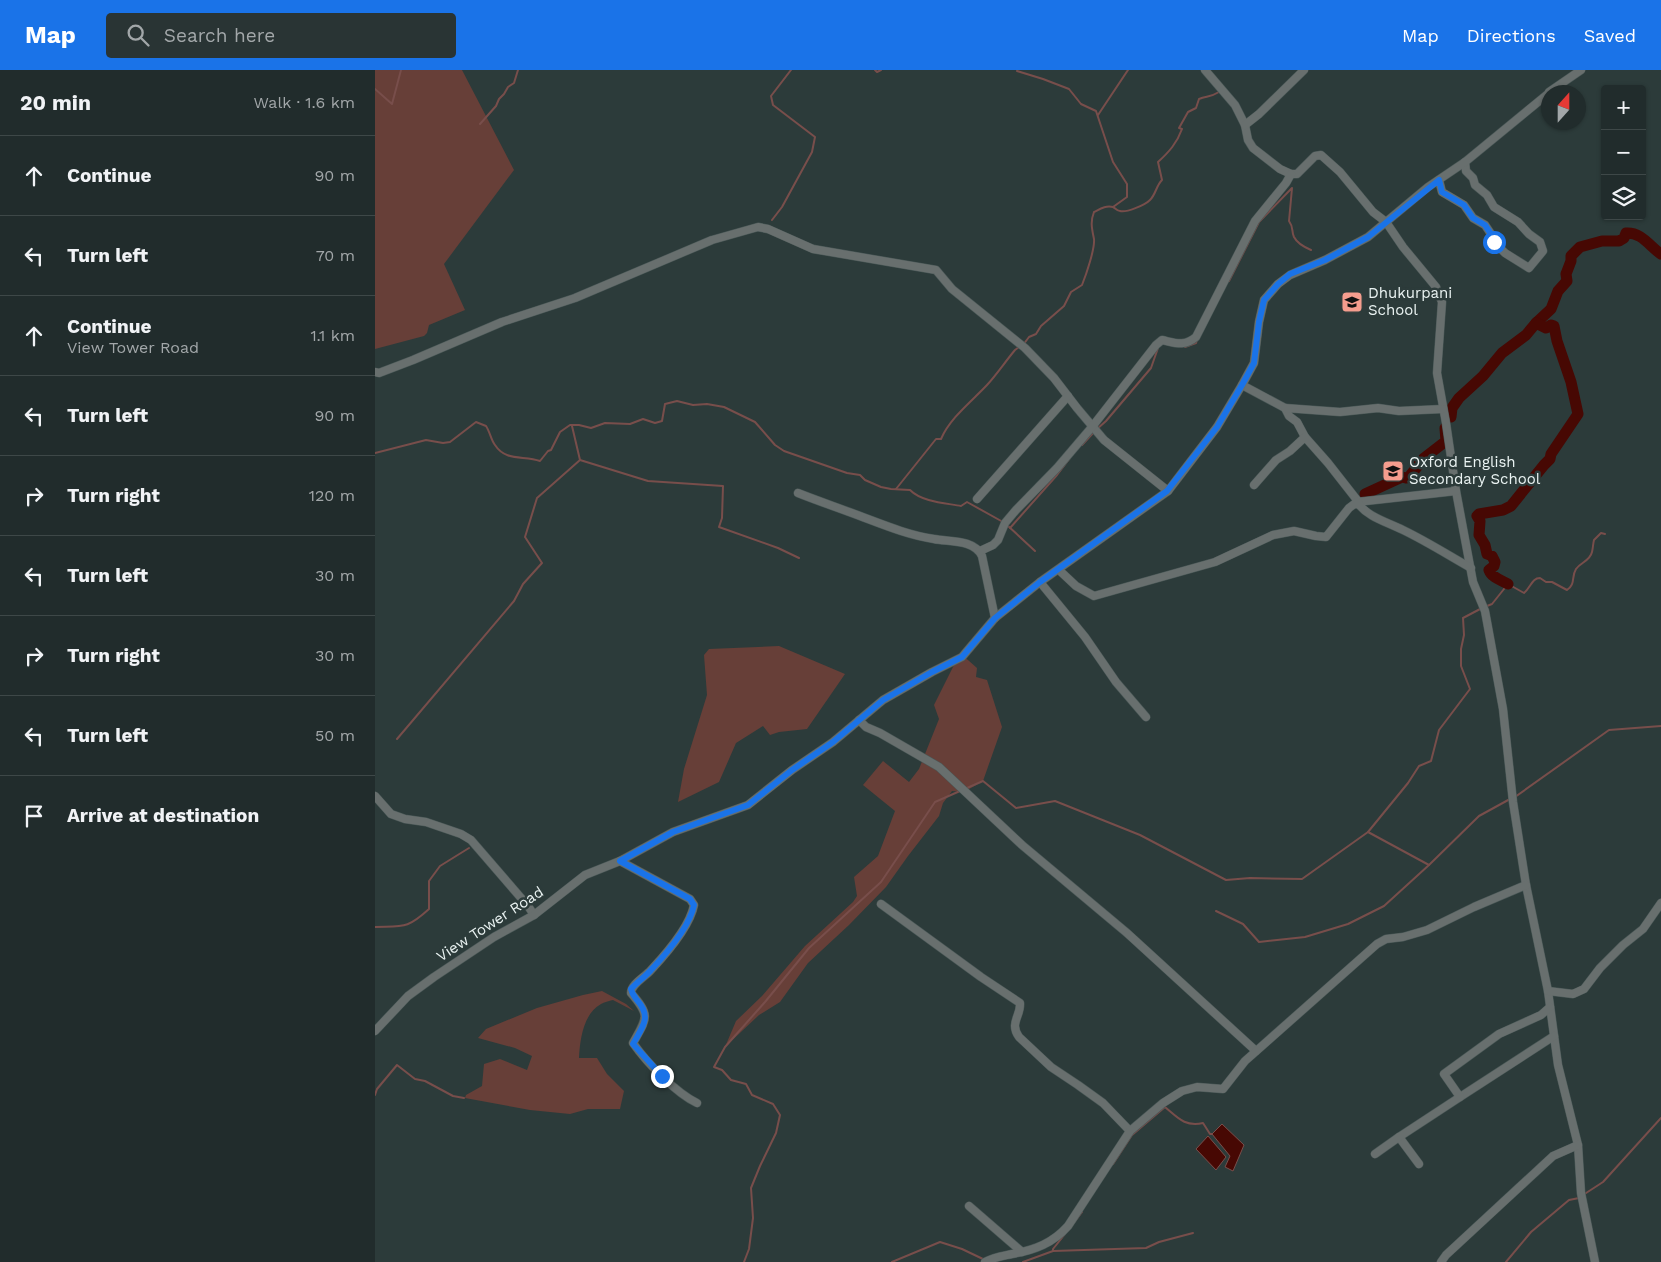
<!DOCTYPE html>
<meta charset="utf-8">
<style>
body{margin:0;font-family:"Work Sans",sans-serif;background:#293434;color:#f1f3f6}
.controls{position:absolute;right:15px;top:15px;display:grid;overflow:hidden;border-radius:5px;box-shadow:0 1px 4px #0004}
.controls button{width:45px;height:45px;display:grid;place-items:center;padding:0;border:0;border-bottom:1px solid #3e4848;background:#212c2c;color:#f1f3f6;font:25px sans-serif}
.compass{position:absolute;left:1166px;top:15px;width:45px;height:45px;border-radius:50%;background:#212c2c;box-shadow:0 1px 4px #0004;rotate:21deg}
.stop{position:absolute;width:15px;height:15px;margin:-11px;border:4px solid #1a73e8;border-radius:50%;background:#fff}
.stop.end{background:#1a73e8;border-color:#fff;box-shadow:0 1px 5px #0008}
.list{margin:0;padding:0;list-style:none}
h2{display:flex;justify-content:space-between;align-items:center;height:65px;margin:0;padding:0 20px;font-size:21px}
h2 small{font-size:16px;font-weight:400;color:#a2a7a9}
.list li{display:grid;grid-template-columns:32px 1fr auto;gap:15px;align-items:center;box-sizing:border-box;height:80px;padding:0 20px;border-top:1px solid #3e4848}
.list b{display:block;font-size:19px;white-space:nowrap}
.list p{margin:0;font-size:16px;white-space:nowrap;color:#a2a7a9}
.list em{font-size:16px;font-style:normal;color:#a2a7a9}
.icon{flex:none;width:28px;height:28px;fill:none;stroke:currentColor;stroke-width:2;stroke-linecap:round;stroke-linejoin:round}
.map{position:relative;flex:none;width:1286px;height:1192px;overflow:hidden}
header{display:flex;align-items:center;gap:30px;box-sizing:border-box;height:70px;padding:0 25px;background:#1a73e8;color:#fff}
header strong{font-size:24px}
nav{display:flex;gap:28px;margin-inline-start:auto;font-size:18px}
.search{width:350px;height:45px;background:#293434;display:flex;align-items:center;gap:12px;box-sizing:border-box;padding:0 18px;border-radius:5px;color:#a2a7a9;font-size:19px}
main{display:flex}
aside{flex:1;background:#212c2c}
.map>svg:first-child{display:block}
.green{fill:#673f38}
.water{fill:#470803;stroke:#784e4b}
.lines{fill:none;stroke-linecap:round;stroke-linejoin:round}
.stream{stroke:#784e4b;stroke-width:2}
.river{stroke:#470803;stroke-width:11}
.minor-casing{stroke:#4a5857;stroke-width:9}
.minor{stroke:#686f6e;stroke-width:8}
.route{stroke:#1a73e8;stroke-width:6}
.labels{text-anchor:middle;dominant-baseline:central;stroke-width:5;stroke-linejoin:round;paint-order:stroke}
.poi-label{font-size:15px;fill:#eaf3f2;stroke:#2c3b3a;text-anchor:start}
.street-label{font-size:15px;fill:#eaf3f2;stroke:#2c3b3a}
</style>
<header>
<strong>Map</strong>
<div class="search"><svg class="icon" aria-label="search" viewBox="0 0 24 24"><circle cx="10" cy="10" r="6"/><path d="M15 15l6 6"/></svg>Search here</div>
<nav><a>Map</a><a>Directions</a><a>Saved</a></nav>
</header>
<main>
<aside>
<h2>20 min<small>Walk · 1.6 km</small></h2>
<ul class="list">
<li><svg class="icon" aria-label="ahead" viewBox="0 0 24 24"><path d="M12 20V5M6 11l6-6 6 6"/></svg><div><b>Continue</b></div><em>90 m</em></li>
<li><svg class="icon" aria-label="left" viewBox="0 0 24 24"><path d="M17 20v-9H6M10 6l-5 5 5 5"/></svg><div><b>Turn left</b></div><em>70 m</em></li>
<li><svg class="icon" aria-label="ahead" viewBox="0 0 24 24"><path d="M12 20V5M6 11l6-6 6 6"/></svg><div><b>Continue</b><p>View Tower Road</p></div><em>1.1 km</em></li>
<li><svg class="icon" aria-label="left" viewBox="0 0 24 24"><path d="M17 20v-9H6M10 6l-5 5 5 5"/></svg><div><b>Turn left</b></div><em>90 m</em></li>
<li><svg class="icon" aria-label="right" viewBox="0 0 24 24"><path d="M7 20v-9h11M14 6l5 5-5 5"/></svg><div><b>Turn right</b></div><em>120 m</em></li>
<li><svg class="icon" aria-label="left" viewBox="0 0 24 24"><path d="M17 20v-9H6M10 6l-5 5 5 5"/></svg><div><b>Turn left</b></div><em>30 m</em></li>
<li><svg class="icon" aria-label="right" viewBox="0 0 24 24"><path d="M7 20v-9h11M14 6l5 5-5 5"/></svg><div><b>Turn right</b></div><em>30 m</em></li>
<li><svg class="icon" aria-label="left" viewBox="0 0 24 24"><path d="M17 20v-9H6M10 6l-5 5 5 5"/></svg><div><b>Turn left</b></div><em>50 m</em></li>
<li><svg class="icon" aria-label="arrive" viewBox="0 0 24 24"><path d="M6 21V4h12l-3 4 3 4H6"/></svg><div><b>Arrive at destination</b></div></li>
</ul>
</aside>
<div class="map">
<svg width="1286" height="1192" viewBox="0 0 1286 1192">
<rect width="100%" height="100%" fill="#2c3b3a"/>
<g class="green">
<polygon points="0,0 87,0 139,100 69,194 90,240 54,255 52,263 49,266 0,279"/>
<polygon points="404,576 470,604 432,659 404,662 395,665 388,656 361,673 344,712 303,732 309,699 332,625 329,585 334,579"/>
<polygon points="585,583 602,598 601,607 612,610 627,657 608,711 589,722 577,721 568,733 564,746 533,786 511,817 474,855 433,893 405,932 384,945 350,977 361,951 387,926 430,876 478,832 482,826 479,807 503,786 520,741 488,715 508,691 534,712 544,699 564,649 559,635"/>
<path d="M 227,921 L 251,934 L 259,941 L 238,930 C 234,931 229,932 226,934 C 208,944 205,970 204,988 L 222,988 L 232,1004 L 249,1021 L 245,1039 L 213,1039 L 195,1044 L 155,1040 L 90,1028 L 91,1025 L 107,1016 L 109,994 L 125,989 L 152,1000 L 157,986 L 140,978 L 103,968 L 111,959 L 162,938 L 208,925 Z"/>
</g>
<g class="water">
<polygon points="847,1054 869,1075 858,1101 850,1097 855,1086 837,1064"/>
<polygon points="833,1066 851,1087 841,1100 821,1079"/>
</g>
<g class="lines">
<g class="stream">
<polyline points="500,0 502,2 506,0"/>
<polyline points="642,1 668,9 694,19 706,34 721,41 738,92 752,114 752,127 738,137"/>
<polyline points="0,19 17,34 26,0"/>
<polyline points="723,45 753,0"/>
<polyline points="105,54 121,36 124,29 129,24 133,17 139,13 143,0"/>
<polyline points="397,150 407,137 437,82 440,67 398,35 396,26 416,0"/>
<path d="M 854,211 L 884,152 L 917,118 L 914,151 C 919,158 916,160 919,167 C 922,173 929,177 936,180"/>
<path d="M 648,275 L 654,267 L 661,264 L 666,256 L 689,236 L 696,222 L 707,215 C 711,205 720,179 719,169 C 717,159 715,152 719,142 C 725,139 731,135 738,137 C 740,138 742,141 745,141 C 751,143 770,135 775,130 C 781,124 781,116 787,110 L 783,92 C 794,82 802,73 807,59 L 804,58 L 813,42 L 821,38 L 824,29 C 832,26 836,27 844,22"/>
<polyline points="810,277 821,273 822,270"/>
<polyline points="197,356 205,390 273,411 348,416 347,448 344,457 403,478 424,488"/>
<polyline points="722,359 731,351 776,298 783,278"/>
<polyline points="707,375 719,362"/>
<path d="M 0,383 L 51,370 L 68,373 L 75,372 L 101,352 L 111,356 C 115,362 116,370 120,375 C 131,392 149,385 165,391 L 173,381 L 176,380 L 185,362 L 195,355 L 204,355 L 216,358 L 230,353 L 255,354 L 268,349 L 280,353 L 287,351 L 290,334 L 302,331 L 318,335 L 332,334 L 349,337 L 380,352 L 400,375 L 409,381 L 472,403 L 485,405 L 490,410 L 506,417 L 516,419 L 535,420 C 547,432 570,433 586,436 L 592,432 L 628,452"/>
<path d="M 521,419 L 561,369 L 566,369 C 575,348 596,332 612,315 C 622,304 630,292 640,280 L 644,277"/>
<polyline points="632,455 660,481"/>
<polyline points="635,458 682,405 695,388"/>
<path d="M 1112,536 L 1117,534 L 1133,514 L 1149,523 C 1156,517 1157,508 1165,508 L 1171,512 L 1177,512 L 1192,520 C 1201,514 1196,507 1201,499 C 1206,492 1215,491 1217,482 C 1218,478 1218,474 1219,470 L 1226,463 L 1230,464"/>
<polyline points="22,669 139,531 148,514 167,493 150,467 162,428 205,390"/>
<polyline points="592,718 608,711 641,738 680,731 765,765 851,810 875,808 927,809 993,762 1054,795 1104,746 1135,729"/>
<polyline points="1140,727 1234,660 1286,656"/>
<polyline points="993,762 1033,713 1044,696 1056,691 1064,660 1095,619 1086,596 1086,579 1089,565 1088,548 1107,538"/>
<polyline points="841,841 868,854 884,872 930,867 973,854 1009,836 1054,795"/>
<path d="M 0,857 C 29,856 32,859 54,839 L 54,811 L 65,796 L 94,778"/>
<polyline points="0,1025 2,1019 22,995 40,1009 50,1011 78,1026 89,1028"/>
<path d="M 738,1094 L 757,1065 L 790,1037 C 803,1048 810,1057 828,1053 L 835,1064 L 837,1064"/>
<polyline points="1208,1125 1228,1112 1286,1048"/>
<polyline points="698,1154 707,1142"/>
<polyline points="678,1181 678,1179 690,1164"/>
<polyline points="369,1192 374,1179 378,1148 376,1118 385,1096 401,1063 405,1045 398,1034 377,1025 371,1014 356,1010 347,1000 339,997 350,977 390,932 434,878 506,812 560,732 585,721"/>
<polyline points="517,1192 565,1172 587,1179 610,1190"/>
<polyline points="648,1192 678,1181 771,1178 784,1172 818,1163"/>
<polyline points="1131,1192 1156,1162 1194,1130 1204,1128"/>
</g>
<g class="river">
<path d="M 1161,253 L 1176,239 L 1183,221 L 1192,211 L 1191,204 L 1196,191 L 1196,186 L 1205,177 L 1227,171 L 1244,171 L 1249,168 L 1251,163 C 1267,162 1275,177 1286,184"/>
<path d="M 1076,347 L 1077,338 L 1084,328 L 1108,306 L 1127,283 L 1151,265 L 1161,253 L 1171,258 L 1176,255 L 1179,256 L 1182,271 L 1196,312 L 1203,344 L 1176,384 L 1175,389 L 1169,395 L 1136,436 L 1128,440 L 1104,444 L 1102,446 L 1105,451 L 1104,465 L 1110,475 L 1112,484 L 1117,486 L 1120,492 L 1119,496 L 1114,500 C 1117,508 1126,510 1133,514"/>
<polyline points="990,424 1027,407 1031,408 1034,407 1049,388 1071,371 1070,358"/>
</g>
<g class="minor-casing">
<g id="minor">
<polyline points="830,0 860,35 870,55 873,70 878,78 905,99 916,104 922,104 940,86 946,85 965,102 998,142 1011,152 1028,177 1061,217 1067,232 1062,303 1071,353 1081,421 1098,512 1110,541 1128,639 1138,732 1151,815 1173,921 1183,995 1203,1075 1206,1123 1220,1192"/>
<polyline points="1174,22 1206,0"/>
<polyline points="870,55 884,44 929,0"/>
<polyline points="1064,110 1067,122 1089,135 1098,148 1110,155 1116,164 1119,172 1130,183 1154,198 1168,181 1165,172 1154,164 1143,152 1119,137 1112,125 1100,115 1098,108 1091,101 1090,92"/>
<polyline points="0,302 4,303 38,290 127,252 200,228 337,170 383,157 393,159 438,179 561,200 577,219 650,278 679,308 702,338 729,370 793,421"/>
<polyline points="867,315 910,338 914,346 922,352 930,367"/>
<polyline points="910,338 965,342 1003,338 1024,341 1068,339"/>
<polyline points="879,415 901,390 915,381 930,367 953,393 982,430 982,432 1081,421"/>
<path d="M 423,423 C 443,431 464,438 485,446 C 509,455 533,465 559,469 C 574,472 599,469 607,486 L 620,548"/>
<polyline points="602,429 693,326"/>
<path d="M 605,481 L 618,475 L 623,470 L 630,453 L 641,440 L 682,398 L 717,357 L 781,275 L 787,270 C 801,273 809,277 821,267 L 880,151 L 911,113 L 916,104"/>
<path d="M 684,500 L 701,516 L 719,526 L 840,492 L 898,465 L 919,461 L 941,466 L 951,467 L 974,438 L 982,432 C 992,447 1012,452 1028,460 C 1051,471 1073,485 1096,498"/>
<polyline points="665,512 710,567 741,612 771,647"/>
<polyline points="484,650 491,657 505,663 564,697 647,775 752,863 881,981"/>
<polyline points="0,726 16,744 30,749 51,752 86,764 96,770 153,836 159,845"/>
<path d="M 245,791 L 315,829 L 319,835 C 315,856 291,884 276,900 C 270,907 256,914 256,923 C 276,946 272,948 258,973 C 272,993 301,1023 322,1033"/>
<path d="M 506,834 L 606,907 L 645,933 C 646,946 634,953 644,967 L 676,997 L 703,1015 L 728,1033 L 755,1061"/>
<polyline points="1173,921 1198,924 1209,919 1225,898 1248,875 1268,859 1286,833"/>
<polyline points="0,961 33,926 59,907 119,867 159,845 210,805 245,791 298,762 373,735 417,700 458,672 508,630 557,602 587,587 620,548 665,512 793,421 842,357 867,315 879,293 884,252 889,230 903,214 915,205 950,190 993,167 1053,117 1090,92 1174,23"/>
<polyline points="1085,1027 1179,966"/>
<polyline points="1024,1067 1044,1094"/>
<polyline points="1000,1084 1024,1067 1085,1027 1069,1004 1124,964 1166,945 1175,937"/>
<polyline points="594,1136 647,1182"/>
<path d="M 610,1192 C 619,1187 628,1186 637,1184 C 660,1180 678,1173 693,1156 L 755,1061 L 788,1033 L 807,1021 L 822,1017 L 848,1019 L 870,991 L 1002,874 L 1011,869 L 1028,867 L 1052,860 L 1099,837 L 1151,815"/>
<polyline points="1066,1192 1071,1185 1178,1086 1203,1075"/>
</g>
</g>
<use href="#minor" class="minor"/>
</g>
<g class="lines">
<path class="route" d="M 287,1006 L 258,974 C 268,956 277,947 262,930 C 259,926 257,924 256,919 C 262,912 270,907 276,900 C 291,884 315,856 319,835 L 315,829 L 245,791 L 298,762 L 373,735 L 417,700 L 458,672 L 508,630 L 557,602 L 587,587 L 620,548 L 665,512 L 792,421 L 842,357 L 867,315 L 879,293 L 884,252 L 889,230 L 903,214 L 915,204 L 950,190 L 993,167 L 1064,110 L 1067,122 L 1089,135 L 1098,148 L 1110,155 L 1116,164 L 1119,172"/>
</g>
<defs>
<g id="school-square" transform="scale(1.125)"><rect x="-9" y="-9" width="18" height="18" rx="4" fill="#f59d8e" stroke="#2c3b3a"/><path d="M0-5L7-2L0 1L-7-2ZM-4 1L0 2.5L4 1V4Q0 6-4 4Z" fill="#111"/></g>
</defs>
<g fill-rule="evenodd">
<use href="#school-square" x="977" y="232"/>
<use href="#school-square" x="1018" y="401"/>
</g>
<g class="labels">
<g class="poi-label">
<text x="993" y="223">Dhukurpani<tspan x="993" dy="17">School</tspan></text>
<text x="1034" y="392">Oxford English<tspan x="1034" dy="17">Secondary School</tspan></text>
</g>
<g class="street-label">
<text transform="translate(115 854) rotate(-33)">View Tower Road</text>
</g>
</g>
</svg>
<div class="controls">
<button>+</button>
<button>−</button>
<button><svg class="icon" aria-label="layers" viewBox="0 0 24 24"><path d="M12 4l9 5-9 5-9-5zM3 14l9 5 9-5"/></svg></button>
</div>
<svg class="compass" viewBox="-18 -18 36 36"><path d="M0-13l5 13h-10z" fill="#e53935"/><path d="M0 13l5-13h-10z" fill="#a2a7a9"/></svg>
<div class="stop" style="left:1119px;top:172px"></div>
<div class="stop end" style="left:287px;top:1006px"></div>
</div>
</main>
